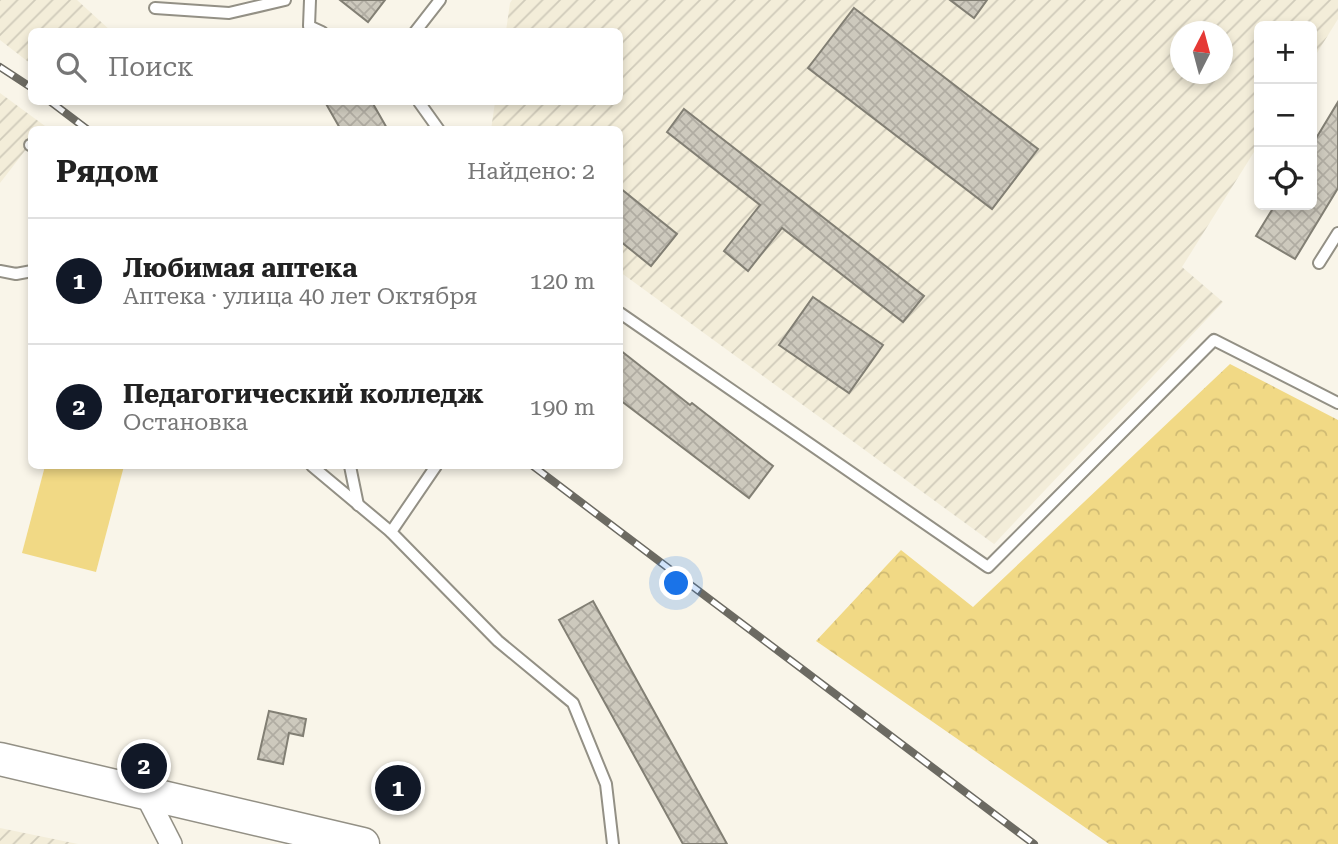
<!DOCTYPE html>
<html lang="ru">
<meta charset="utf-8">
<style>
body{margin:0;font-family:"Roboto Serif",serif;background:#f2f2f2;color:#222}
.controls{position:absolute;right:21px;top:21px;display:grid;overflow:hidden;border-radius:10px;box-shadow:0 4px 10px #0003}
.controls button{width:63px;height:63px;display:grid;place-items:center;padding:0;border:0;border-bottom:2px solid #e0e0e0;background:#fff;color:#222;font:35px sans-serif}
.compass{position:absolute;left:1170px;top:21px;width:63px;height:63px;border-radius:50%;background:#fff;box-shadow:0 4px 10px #0003;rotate:6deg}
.you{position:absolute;left:677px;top:584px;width:24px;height:24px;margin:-18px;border:5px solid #fff;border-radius:50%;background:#1a73e8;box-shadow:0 0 0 10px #1a73e833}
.badge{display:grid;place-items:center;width:46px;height:46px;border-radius:50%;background:#111827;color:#fff;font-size:23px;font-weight:700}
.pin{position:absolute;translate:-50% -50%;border:4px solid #fff;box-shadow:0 2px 7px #0006}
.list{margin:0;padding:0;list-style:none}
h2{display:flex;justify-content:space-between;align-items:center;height:91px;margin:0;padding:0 28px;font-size:30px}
h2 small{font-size:23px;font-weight:400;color:#767676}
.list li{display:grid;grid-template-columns:46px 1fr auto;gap:21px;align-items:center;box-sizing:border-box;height:126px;padding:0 28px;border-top:2px solid #e0e0e0}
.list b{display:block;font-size:26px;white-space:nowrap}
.list p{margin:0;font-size:23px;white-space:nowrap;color:#767676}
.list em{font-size:23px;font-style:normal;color:#767676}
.icon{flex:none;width:38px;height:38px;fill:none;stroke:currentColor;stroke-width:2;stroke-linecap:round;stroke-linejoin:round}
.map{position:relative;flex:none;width:1338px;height:844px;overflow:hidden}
.search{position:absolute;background:#fff;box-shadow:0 4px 10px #0003;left:28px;top:28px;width:595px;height:77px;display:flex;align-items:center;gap:18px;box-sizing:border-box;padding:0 24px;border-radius:10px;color:#767676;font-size:26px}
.panel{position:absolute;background:#fff;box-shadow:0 4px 10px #0003;left:28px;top:126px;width:595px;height:343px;border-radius:10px}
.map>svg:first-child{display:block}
.industrial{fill:url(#industrial-furrows);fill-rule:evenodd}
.green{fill:#f1d985}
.forest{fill:url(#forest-crowns)}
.building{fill:url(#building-cross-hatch);stroke:#827f74;stroke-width:2}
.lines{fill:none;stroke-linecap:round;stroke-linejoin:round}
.lane-casing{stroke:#939085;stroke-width:14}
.street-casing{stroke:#939085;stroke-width:24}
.primary-casing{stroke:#939085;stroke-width:35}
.lane{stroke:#fff;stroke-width:10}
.street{stroke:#fff;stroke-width:21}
.primary{stroke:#fff;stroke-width:32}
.rail-casing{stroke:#6c6a62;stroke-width:8}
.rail{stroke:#fff;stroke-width:5;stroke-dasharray:16;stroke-linecap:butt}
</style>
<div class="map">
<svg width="1338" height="844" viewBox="0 0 1338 844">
<defs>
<pattern id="industrial-furrows" width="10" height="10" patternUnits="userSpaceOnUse" patternTransform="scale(1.75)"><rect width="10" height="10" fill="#f3edd9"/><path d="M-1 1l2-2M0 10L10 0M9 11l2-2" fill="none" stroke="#d0cbba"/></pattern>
<pattern id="forest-crowns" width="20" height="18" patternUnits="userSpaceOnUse" patternTransform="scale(1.75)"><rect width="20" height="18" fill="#f1d985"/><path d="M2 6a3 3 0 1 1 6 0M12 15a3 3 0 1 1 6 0" fill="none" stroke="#cfba73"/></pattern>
<pattern id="building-cross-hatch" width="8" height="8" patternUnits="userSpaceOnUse" patternTransform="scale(1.75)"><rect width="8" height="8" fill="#cdc9bd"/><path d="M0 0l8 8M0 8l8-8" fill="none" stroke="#b0aca2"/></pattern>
</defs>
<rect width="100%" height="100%" fill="#f9f5e9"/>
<g class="industrial">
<polygon points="0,0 77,0 111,31 32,32 31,64 0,40"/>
<path d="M 512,0 L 1338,0 L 1338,19 L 1312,61 L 1312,26 L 1259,26 L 1259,144 L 1182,267 L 1223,302 L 994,544 L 620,272 L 620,130 L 491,130 L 495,102 L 620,102 L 620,32 L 506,31 L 510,3 ZM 1180,32 L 1222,32 L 1222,74 L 1180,74 Z"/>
<polygon points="0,93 45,126 42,129 32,130 31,143 0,183"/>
<polygon points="0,828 78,844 0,844"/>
</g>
<polygon class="green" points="45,466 124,466 96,572 22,553"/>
<polygon class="forest" points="1230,364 1338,420 1338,844 1109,844 816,641 901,550 973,607"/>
<g class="building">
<polygon points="340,0 385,0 368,22"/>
<polygon points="950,0 987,0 974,18"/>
<polygon points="854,8 1038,149 992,209 808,68"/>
<polygon points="325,102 372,102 388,130 341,130"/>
<polygon points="1338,102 1338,188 1295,259 1256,236 1275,205 1312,205 1312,145"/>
<polygon points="684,109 924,296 903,322 782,228 748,271 724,251 760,205 667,132"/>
<polygon points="620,188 677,234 651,266 620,241"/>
<polygon points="813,297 883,345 849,393 779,345"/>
<polygon points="620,350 690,405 692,403 773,466 749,498 620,400"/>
<polygon points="593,601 671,742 727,844 683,844 559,620"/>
<polygon points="269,711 306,719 303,736 289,733 283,764 258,759"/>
</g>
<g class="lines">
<g class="lane-casing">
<g id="lane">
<polyline points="310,0 309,26 322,32"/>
<polyline points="155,8 229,13 285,0"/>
<polyline points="415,32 440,0"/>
<polyline points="419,102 439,130"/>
<polyline points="30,145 32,146"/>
<polyline points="1319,263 1338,233"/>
<polyline points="0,271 16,274 32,271"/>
<polyline points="620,313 988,567 1214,340 1338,403"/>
<polyline points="312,466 391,532"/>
<polyline points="350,466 358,505"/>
<polyline points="436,466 391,532 498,641 573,703 606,784 613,844"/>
</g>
</g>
<g class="street-casing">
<polyline id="street" points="145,793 171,844"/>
</g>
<g class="primary-casing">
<polyline id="primary" points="0,759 363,844"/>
</g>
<use href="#lane" class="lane"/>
<use href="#street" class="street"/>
<use href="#primary" class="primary"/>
<g class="rail-casing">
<g id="rail">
<polyline points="0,67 32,88"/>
<polyline points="51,102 88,130"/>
<polyline points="533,466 1034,844"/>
</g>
</g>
<use href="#rail" class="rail"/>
</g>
</svg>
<div class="controls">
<button>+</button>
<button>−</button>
<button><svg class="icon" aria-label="locate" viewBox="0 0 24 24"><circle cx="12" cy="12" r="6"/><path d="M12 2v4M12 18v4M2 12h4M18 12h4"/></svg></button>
</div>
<svg class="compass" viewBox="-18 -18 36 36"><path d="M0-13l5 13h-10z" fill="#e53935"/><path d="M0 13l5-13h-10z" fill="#767676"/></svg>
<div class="you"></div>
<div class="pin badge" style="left:398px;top:788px">1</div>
<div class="pin badge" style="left:144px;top:766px">2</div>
<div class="search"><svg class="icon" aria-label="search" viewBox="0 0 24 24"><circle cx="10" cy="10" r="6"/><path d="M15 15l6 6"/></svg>Поиск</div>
<section class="panel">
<h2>Рядом<small>Найдено: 2</small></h2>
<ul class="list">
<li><span class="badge">1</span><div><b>Любимая аптека</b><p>Аптека · улица 40 лет Октября</p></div><em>120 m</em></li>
<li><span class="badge">2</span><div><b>Педагогический колледж</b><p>Остановка</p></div><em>190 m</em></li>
</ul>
</section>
</div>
